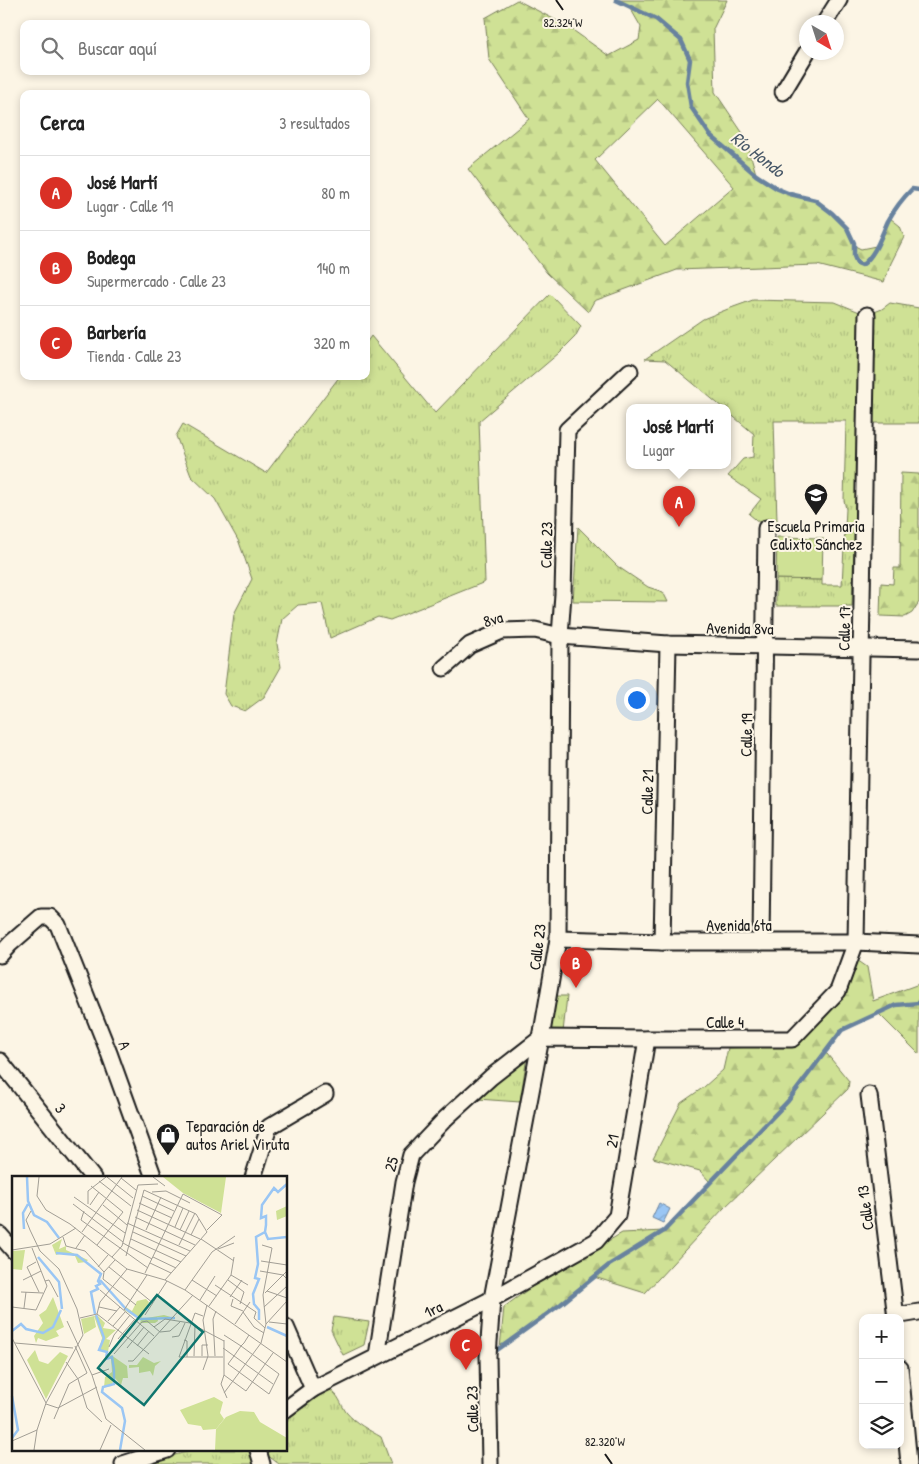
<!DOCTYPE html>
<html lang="es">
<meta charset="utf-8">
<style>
body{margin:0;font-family:"Patrick Hand",sans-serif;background:#f2f2f2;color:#222}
.controls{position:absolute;right:15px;bottom:15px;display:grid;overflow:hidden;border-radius:10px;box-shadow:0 2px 8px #0003}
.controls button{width:45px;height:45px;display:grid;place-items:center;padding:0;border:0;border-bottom:1px solid #e0e0e0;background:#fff;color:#222;font:25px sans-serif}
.compass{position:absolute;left:799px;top:15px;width:45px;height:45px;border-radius:50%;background:#fff;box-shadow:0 2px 8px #0003;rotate:141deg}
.you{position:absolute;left:636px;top:699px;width:18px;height:18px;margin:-12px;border:4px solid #fff;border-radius:50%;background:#1a73e8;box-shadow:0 0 0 8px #1a73e833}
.badge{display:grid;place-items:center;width:32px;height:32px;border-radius:50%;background:#d93025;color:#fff;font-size:16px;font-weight:700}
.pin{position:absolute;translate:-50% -41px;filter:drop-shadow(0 1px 2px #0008)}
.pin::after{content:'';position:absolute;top:26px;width:18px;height:15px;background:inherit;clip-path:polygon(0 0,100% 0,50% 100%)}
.popup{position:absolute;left:626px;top:404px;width:105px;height:65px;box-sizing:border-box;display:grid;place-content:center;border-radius:10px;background:#fff;filter:drop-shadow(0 1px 4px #0005);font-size:16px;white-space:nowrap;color:#767676}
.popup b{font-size:19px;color:#222}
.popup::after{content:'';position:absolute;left:50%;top:100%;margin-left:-10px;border:10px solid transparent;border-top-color:#fff}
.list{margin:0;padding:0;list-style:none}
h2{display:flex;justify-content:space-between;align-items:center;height:65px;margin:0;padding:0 20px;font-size:21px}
h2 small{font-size:16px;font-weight:400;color:#767676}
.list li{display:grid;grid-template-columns:32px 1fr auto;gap:15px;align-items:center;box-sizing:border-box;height:75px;padding:0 20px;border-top:1px solid #e0e0e0}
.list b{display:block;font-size:19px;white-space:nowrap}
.list p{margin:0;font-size:16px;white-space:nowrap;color:#767676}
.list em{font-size:16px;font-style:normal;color:#767676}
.icon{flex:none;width:28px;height:28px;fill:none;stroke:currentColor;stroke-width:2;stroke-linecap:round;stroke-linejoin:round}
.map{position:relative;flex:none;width:919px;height:1464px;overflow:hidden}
.search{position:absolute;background:#fff;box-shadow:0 2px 8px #0003;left:20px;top:20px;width:350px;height:55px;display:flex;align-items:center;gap:12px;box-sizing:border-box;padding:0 18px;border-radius:10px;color:#767676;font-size:19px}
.panel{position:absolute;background:#fff;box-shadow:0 2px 8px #0003;left:20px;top:90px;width:350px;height:290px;border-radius:10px}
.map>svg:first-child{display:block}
.grass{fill:url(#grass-tufts);stroke:#767e58}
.forest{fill:url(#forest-firs);stroke:#767e58;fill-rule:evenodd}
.pitch{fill:#cfe195;stroke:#767e58}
.water{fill:url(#water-waves);stroke:#68829e}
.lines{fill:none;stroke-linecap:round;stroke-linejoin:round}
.stream{stroke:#68829e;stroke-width:4.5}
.minor-casing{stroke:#1c1c1c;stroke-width:19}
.minor{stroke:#fcf5e5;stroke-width:15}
.ticks{fill:none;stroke:#1c1c1c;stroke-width:2}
.labels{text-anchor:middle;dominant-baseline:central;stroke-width:4;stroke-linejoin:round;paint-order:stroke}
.poi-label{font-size:16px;fill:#1c1c1c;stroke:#fcf5e5}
.street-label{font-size:16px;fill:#1c1c1c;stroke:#fcf5e5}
.water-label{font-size:18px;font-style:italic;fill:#485868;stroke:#fcf5e5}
.inset-river{fill:none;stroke:#9ac6f4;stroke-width:2.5}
.inset-road{fill:none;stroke:#a29e95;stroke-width:1}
.view{fill:#0f766e;fill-opacity:0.15;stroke:#0f766e;stroke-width:2.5}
.inset-edge{fill:none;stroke:#1c1c1c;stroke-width:2.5}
.ticks-label{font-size:12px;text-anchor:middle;fill:#1c1c1c;stroke:#fcf5e5;stroke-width:4;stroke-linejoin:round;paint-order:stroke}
</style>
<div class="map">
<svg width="919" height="1464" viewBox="0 0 919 1464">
<defs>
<pattern id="grass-tufts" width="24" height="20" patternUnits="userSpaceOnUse" patternTransform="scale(1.25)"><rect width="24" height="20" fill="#cfe195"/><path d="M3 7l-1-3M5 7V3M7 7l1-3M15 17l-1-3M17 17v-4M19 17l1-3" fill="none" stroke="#b1c080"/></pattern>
<pattern id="forest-firs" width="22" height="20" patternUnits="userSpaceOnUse" patternTransform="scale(1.25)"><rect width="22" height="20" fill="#cfe195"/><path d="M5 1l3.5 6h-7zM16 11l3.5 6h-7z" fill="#b1c080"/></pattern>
<pattern id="water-waves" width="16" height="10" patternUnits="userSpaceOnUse" patternTransform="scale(1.25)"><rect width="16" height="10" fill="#9ac6f4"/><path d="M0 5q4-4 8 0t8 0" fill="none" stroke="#84aad1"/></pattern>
</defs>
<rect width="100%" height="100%" fill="#fcf5e5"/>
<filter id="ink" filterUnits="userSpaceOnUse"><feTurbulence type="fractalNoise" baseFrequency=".02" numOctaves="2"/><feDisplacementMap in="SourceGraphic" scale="10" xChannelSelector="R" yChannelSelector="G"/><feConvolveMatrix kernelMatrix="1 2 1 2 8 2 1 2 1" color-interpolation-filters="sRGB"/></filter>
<g filter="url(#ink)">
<g class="grass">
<polygon points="550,294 581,326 575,337 559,353 479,421 485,582 390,620 378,617 330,638 322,603 298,605 282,619 277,644 281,667 264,697 245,711 231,706 224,694 234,614 252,579 239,542 215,499 191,476 176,436 183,424 266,473 340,376 366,376 366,343 371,336 435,413"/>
<polygon points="753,300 835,302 867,315 882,309 890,303 919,308 919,423 858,423 852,606 776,606 776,579 822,580 822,585 842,585 846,509 844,500 846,421 774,421 777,521 766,528 749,514 761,499 728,476 743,459 753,457 754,434 728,412 728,408 723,408 665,360 645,359 703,319 728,309"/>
<polygon points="578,527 617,566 648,587 663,592 668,602 573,601"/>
<polygon points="555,996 567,996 563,1032 550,1030"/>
<polygon points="527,1056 520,1102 477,1099"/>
<polygon points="334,1317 369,1322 364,1345 343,1355 331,1330"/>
<path d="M 330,1390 C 339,1395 340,1403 346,1412 C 355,1423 369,1430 381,1437 L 391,1464 L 279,1464 L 267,1455 L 270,1450 L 286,1450 L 286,1423 L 293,1412 L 320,1391 Z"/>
<polygon points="195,1450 250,1450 255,1464 138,1464"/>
</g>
<g class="forest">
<path d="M 517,0 L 567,26 L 609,56 L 639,40 L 641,27 L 629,6 L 618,0 L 727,0 L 713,29 L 715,92 L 746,138 L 756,174 L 779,189 L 790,194 L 815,200 L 832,213 L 847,228 L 855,246 L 861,249 L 876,246 L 890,218 L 900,226 L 904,237 L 891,263 L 884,282 L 817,265 L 677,270 L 594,301 L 588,312 L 547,273 L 468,169 L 529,119 L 489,59 L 485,18 ZM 658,99 L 734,187 L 665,246 L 595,160 Z"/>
<polygon points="901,473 919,474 919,602 912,613 905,617 880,616 881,583 893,584 894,568 900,568"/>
<polygon points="857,960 867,967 873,1001 919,984 919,1054 878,1013 842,1030 824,1053 827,1054 849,1081 848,1089 724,1208 645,1293 594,1277 561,1304 500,1348 504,1307 541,1280 622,1233 664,1231 710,1182 700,1171 653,1158 681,1103 704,1087 723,1070 728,1048 793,1046"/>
</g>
<polygon class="pitch" points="777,537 823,538 822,580 776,579"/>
<polygon class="water" points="659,1203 670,1209 663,1223 652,1218"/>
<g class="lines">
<g class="stream">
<path d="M 616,0 L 656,19 L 681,40 L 690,60 L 687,82 L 691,107 L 710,135 L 756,175 L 778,189 L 790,194 L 815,200 L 832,213 L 847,228 L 854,243 L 854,256 L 857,263 L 862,265 C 875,256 881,236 888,221 C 894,210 903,198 912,189 L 919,190"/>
<polyline points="493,1353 561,1304 609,1265 664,1231 788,1101 842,1030 896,1005 919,1003"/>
</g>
<g class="minor-casing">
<g id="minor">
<polyline points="825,22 839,0"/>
<polyline points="783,92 807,52"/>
<polyline points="444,668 470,645 502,631 535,630 560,636 668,644 919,649"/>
<polyline points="558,939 662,942 856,942 919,945"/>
<polyline points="662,942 668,644"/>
<polyline points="761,942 766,528"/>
<polyline points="0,955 10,944 41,917 50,917 58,925 109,1053 154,1178"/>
<polyline points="0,1061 93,1178"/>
<polyline points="869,1095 896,1318"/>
<polyline points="253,1178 269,1127 325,1094"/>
<polyline points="0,1235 14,1251"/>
<polyline points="895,1316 919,1312"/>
<polyline points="286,1327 313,1389"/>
<polyline points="377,1356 404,1182 411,1155 446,1118 491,1077 541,1038 647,1039 792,1039 838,991 856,942 867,315"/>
<polyline points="900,1368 909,1464"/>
<polyline points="286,1409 313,1389 492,1299 596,1241 617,1216 647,1039"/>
<polyline points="258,1450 262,1464"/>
<polyline points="123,1464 167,1450"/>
<polyline points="490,1464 488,1356 492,1299 541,1038 558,939 560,636 563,594 567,430 630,371"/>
</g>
</g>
<use href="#minor" class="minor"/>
</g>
</g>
<path class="ticks" d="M 556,0 L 563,10M 605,1454 L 612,1464"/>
<defs>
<g id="school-pin" transform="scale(1.25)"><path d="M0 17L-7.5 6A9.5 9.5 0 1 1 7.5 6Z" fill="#1c1c1c" stroke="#fcf5e5"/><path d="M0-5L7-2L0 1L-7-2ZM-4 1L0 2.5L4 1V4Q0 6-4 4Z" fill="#fff"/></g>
<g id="shop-pin" transform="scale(1.25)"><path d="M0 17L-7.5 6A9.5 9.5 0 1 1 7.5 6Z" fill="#1c1c1c" stroke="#fcf5e5"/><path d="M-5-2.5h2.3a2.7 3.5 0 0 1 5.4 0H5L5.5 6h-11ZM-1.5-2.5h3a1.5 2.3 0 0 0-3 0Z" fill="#fff"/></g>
</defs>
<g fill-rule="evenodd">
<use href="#school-pin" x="816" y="495"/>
<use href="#shop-pin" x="168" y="1135"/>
</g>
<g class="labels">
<g class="poi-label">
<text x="816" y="526">Escuela Primaria<tspan x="816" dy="18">Calixto Sánchez</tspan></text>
<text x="186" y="1126" text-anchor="start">Teparación de<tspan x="186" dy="18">autos Ariel Viruta</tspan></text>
</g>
<g class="street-label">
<text transform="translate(546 545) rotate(-89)">Calle 23</text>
<text transform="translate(493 619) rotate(-16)">8va</text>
<text transform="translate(740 628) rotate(1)">Avenida 8va</text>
<text transform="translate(844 628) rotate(-89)">Calle 17</text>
<text transform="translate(746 735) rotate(-89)">Calle 19</text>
<text transform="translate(647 792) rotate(-89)">Calle 21</text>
<text x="739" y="925">Avenida 6ta</text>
<text transform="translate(537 947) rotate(-83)">Calle 23</text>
<text x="725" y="1022">Calle 4</text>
<text transform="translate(125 1045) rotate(69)">A</text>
<text transform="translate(61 1108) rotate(52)">3</text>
<text transform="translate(612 1141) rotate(-80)">21</text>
<text transform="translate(391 1164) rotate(-74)">25</text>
<text transform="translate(865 1208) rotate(-97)">Calle 13</text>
<text transform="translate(433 1309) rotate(-26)">1ra</text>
<text transform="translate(472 1409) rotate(-91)">Calle 23</text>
</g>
<g class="water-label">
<text transform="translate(758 154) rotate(38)">Río Hondo</text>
</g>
</g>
<g transform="translate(12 1176)">
<rect width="275" height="275" fill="#fcf5e5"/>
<path d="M 151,1 L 214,1 L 209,37 L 171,17 ZM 131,181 L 142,187 L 149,185 L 143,190 L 141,200 L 138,195 L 127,197 L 127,191 L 117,192 L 117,189 L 125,189 ZM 202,221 L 211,226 L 208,237 L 212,243 L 204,253 L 191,254 L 189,250 L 176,248 L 168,234 Z" fill="#cfe195"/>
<path d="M 275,30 L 275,40 L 265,44 L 264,35 ZM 50,63 L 47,73 L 54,70 L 54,74 L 76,84 L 74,86 L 66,87 L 63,80 L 52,77 L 44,79 L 40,69 ZM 41,121 L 52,151 L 44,155 L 47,160 L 34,165 L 26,162 L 24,167 L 22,160 L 31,147 L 27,139 L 34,134 ZM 134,123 L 137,126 L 129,143 L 152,139 L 162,142 L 145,141 L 146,145 L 143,147 L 128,147 L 129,144 L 112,134 L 114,131 L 120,135 L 125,125 ZM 85,139 L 93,147 L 91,152 L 104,154 L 94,163 L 98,164 L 96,176 L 87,174 L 90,162 L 82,140 ZM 23,174 L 27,185 L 36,188 L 48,176 L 56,180 L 34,223 L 15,184 ZM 99,179 L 115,190 L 116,202 L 111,202 L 109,209 L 102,201 L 100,210 L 92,211 L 93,201 L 100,196 L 99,182 L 96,182 ZM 228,235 L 242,236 L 248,246 L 275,262 L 275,274 L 203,274 L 204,253 L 214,241 Z" fill="#cfe195"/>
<path d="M 82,140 L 84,151 L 72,158 L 69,143 Z" fill="#cfe195"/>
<path d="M 13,74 L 10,94 L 0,93 L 0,75 Z" fill="#cfe195"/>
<path class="inset-river" d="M 15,1 L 16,25 L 22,39 L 35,46 L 47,62M 12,53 L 11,37 L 16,28M 253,56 L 256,63 L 275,61M 44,77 L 65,79 L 89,98 L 86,105 L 88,108 L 84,110 L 86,113 L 79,116 L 83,138M 26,81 L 47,106 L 50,133M 88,104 L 114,133 L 128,143 L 163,142M 84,139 L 92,162 L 87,174 L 95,176 L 94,183 L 100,181 L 102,194 L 102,208 L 91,211 L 90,216 L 110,232 L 113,245 L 108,274M 247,144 L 247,134 L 242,128 L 241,118 L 247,103 L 243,102 L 246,88 L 244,61 L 253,56 L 254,49 L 254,40 L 249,42 L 250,29 L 262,12 L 266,16 L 275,8M 255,151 L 275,160M 0,155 L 9,148 L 14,153 L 31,157 L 41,151 L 49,134M 0,220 L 6,254 L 0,262"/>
<path class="inset-road" d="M 27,1 L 25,20 L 34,34 L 58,48 L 115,93 L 153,104 L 173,114 L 275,186M 95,1 L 121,22M 141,1 L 153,10M 109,2 L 124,14M 87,5 L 119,30M 126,9 L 146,8M 79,10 L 111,36 L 85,69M 140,16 L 154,15 L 178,27M 130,20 L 162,35M 62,21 L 113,57M 127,27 L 160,42M 61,28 L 111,66M 76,28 L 76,15 L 94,1M 78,29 L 87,16M 91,29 L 115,49M 125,34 L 188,63M 19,35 L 14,44 L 18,54 L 28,75 L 47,93 L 65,133 L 71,159 L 34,227 L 25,254 L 22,274M 72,35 L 69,44 L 136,92M 123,41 L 183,69M 115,47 L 178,75M 163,51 L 171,32M 134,54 L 149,21M 168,54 L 177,35M 70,56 L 110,1M 121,56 L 174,80M 179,59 L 187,43M 51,61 L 54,70 L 73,75 L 92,96M 119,63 L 169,86M 189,63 L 222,85M 111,67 L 140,83M 167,69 L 183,37M 250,69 L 260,72 L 251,119 L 254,148M 64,72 L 73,59M 206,73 L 222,67M 0,74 L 38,68 L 64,52M 114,80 L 132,14 L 184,38 L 195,56 L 153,104M 100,81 L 110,70 L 126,9M 141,81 L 164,92M 249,85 L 275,89M 24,86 L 15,91 L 27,116M 138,87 L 159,97M 86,91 L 96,79M 97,91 L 141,127M 248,95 L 271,99 L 275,103M 92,96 L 91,103 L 124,129M 92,96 L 103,84M 133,97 L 171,18 L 210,39 L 195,54M 219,99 L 236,109M 11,104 L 29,95M 180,104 L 205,120M 216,104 L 232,116 L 228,128M 33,105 L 37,104 L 46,121M 203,109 L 244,136 L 242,142 L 253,152M 88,114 L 142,160M 173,114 L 200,76 L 223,60M 255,115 L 275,122M 9,116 L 31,117M 253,117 L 275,95M 218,121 L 230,104M 221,123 L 219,130 L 231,135M 188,124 L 203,100M 197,130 L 219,99 L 222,81M 0,131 L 24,134 L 35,110 L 20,72M 87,131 L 105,135M 252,131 L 275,110M 12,132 L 14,116M 112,134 L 135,99M 231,136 L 242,151 L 252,157M 85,138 L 137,178M 85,138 L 88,126 L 115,93M 133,139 L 155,105M 191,140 L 183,137 L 167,181 L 211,181M 68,142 L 85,138M 55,145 L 80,199 L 94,243 L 133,274M 96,145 L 108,131M 257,146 L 275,148M 223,148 L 238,126M 101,150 L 113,136M 142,151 L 153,143 L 178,147 L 212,165M 212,159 L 229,170 L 267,198 L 257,218 L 216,188 L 222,180 L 229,170 L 232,167 L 237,159M 160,161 L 167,160 L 173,147M 0,162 L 34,227M 106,163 L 123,143M 172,164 L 175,165 L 175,181M 212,164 L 212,199 L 209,208 L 215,222M 3,167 L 61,172M 249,167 L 254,148 L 275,125M 125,170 L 137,155M 97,171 L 102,159 L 118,139M 115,172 L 132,151M 211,172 L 261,208M 102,178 L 130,146 L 135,145 L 148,156 L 158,155 L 168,146M 182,180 L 183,150M 190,180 L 190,169 L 196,169M 203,180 L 201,143 L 204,135M 116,185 L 121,185 L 181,119M 54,186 L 66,203 L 75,232 L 90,246M 191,194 L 196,180 L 191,144 L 195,129M 80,199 L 97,193M 212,199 L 234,215 L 261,177M 212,217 L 249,167M 34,228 L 46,232 L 85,211M 42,243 L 57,208 L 75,197 L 63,170M 0,265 L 25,254M 88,274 L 99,249"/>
<path class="view" d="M 145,119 L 191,156 L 132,229 L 86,192 Z"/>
<rect width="275" height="275" class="inset-edge"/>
</g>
<g class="ticks-label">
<text x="563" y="27">82.324°W</text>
<text x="605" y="1446">82.320°W</text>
</g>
</svg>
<div class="controls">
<button>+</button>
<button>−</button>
<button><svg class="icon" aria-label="layers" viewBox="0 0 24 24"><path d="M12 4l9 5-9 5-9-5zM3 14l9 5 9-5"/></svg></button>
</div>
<svg class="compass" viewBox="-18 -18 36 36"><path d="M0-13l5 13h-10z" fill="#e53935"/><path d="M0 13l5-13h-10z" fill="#767676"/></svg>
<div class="you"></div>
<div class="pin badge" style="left:679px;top:527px">A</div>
<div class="popup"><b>José Martí</b>Lugar</div>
<div class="pin badge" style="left:576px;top:988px">B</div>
<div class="pin badge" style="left:466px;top:1370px">C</div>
<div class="search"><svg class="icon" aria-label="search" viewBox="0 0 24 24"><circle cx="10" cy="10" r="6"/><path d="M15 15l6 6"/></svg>Buscar aquí</div>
<section class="panel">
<h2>Cerca<small>3 resultados</small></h2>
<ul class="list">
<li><span class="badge">A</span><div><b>José Martí</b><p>Lugar · Calle 19</p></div><em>80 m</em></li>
<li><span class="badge">B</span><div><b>Bodega</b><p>Supermercado · Calle 23</p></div><em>140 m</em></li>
<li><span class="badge">C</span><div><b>Barbería</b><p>Tienda · Calle 23</p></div><em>320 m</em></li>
</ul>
</section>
</div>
